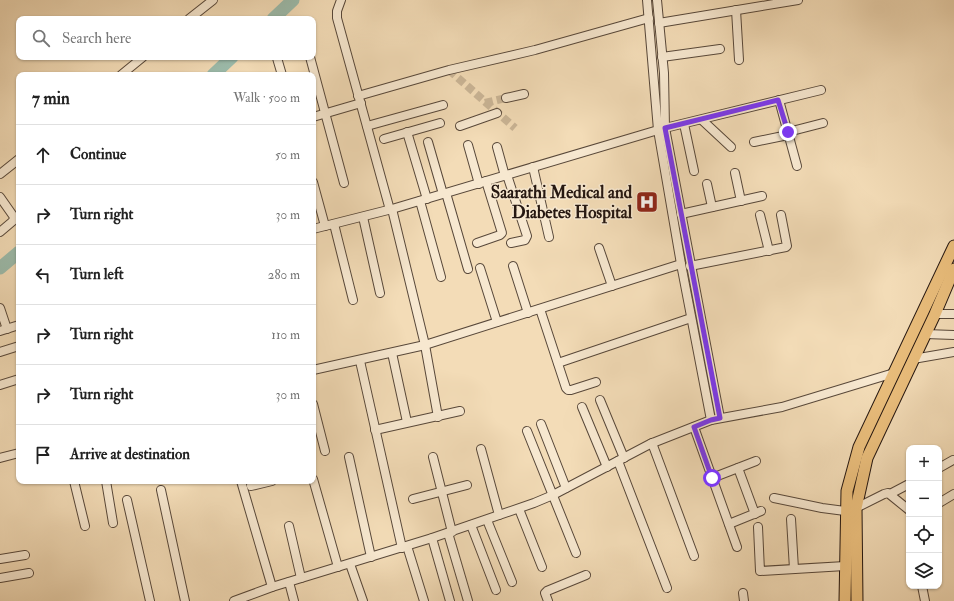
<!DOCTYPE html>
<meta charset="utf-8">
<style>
body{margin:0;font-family:"IM FELL Double Pica",serif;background:#f2f2f2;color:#222}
.controls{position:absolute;right:12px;bottom:12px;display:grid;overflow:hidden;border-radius:8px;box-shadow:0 1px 3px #0004}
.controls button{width:36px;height:36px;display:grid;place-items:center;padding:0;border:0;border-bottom:1px solid #e0e0e0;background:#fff;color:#222;font:20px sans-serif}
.stop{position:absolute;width:12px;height:12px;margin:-9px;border:3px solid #7c3aed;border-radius:50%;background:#fff}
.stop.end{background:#7c3aed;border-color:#fff;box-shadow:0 1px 4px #0008}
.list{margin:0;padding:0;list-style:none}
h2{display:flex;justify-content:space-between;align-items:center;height:52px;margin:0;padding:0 16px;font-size:17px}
h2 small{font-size:13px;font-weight:400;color:#767676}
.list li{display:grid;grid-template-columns:26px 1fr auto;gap:12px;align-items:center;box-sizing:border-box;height:60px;padding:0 16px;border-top:1px solid #e0e0e0}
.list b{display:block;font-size:15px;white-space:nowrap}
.list em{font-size:13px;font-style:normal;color:#767676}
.icon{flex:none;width:22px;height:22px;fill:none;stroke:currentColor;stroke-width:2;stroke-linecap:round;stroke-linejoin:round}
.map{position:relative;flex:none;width:954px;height:601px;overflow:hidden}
.search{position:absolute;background:#fff;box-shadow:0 1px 3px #0004;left:16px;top:16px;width:300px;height:44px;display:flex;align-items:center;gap:10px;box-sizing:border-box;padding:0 14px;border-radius:8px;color:#767676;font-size:15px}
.panel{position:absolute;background:#fff;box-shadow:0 1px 3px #0004;left:16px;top:72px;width:300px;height:412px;border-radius:8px}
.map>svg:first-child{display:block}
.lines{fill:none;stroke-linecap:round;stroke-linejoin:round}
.river{stroke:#9cbcac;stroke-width:13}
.minor-tunnel{stroke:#cab596;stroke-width:8;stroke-dasharray:8 4;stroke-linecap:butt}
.minor-casing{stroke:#58483a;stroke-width:10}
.highway-casing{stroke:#251711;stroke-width:13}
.minor{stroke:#f7e8d0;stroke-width:8}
.highway{stroke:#eabe7c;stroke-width:11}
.route{stroke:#7c3aed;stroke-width:5}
.labels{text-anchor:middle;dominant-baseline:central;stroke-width:3;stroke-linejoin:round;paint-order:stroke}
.poi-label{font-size:17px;font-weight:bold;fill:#251711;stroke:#f7e8d0;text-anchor:end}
</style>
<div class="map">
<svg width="954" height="601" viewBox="0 0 954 601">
<rect width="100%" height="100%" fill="#f3dcb7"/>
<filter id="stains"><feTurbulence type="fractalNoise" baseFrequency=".005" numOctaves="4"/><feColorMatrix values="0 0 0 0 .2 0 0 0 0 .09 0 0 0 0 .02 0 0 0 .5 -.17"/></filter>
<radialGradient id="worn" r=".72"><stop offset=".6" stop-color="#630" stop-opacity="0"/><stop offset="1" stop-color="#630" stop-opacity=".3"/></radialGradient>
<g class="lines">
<g class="river">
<polyline points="273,19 293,0"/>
<polyline points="213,75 232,57"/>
<polyline points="0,268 19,252"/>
</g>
<g class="minor-tunnel">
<polyline points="449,70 515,128"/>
<polyline points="485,103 506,98"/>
</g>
<g class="minor-casing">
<g id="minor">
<polyline points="341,0 337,11 337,18 390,210"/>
<polyline points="647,0 658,130 681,264 711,420"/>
<polyline points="657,0 664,73 665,128 720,418"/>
<polyline points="736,10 739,60"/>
<polyline points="189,19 213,0"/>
<polyline points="659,23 798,0"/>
<polyline points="310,57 344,183"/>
<polyline points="662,57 720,49"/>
<polyline points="277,58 282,75"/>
<polyline points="121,75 143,57"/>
<polyline points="358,96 449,70 535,50 649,18"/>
<polyline points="506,98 524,94"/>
<polyline points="779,100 797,166"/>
<polyline points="313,117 361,103"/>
<polyline points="702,120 731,147"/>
<polyline points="684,124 694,171"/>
<polyline points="367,126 443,105"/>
<polyline points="460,126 497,113"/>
<polyline points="665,128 821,90"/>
<polyline points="407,132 427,199"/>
<polyline points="788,132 823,123"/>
<polyline points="384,139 440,123"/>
<polyline points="428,142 443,194"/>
<polyline points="754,142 788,135"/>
<polyline points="468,145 479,184"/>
<polyline points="497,147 505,176"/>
<polyline points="533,167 549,237"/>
<polyline points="735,173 741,201"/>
<polyline points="0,174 19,159"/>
<polyline points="507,175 527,236 525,240 511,243"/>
<polyline points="313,182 325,226"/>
<polyline points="707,184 712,207"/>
<polyline points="446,193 468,269"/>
<polyline points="0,197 14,217 13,221 0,232"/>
<polyline points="420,201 441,277"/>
<polyline points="392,209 425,345 438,417"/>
<polyline points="681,214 762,196"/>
<polyline points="760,215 769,251"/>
<polyline points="363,217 380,293"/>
<polyline points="334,224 353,300"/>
<polyline points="313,229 392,209 658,130"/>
<polyline points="477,243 500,235 502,233 486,181"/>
<polyline points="599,248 612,286"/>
<polyline points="513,266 528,313"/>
<polyline points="690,266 786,247 787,246 781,215"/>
<polyline points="480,268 497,322"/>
<polyline points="0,308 7,329"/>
<polyline points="540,309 566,388 568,390 571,390 596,382"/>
<polyline points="935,314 954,314"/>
<polyline points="0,331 19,325"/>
<polyline points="925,334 954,335"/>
<polyline points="0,352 19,346"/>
<polyline points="392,353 407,422"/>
<polyline points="913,359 954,352"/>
<polyline points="360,361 402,548"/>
<polyline points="558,363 691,318"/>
<polyline points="313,370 425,345 681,264"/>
<polyline points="0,385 19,379"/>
<polyline points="600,400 624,458"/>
<polyline points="313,404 325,451"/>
<polyline points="582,407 607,467"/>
<polyline points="541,424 566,488"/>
<polyline points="694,427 737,547"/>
<polyline points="375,430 460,411"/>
<polyline points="527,431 576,553"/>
<polyline points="652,443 694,556"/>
<polyline points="481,449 499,515"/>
<polyline points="349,457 371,557"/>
<polyline points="433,457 452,532"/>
<polyline points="0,458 19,453"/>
<polyline points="618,461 667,588"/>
<polyline points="738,468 755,514"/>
<polyline points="939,468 953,460"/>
<polyline points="712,478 756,461"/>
<polyline points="313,479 338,567"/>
<polyline points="74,481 85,526"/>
<polyline points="106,481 113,523"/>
<polyline points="241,481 272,587"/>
<polyline points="251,486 272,481"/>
<polyline points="161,490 185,601"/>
<polyline points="890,494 909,484"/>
<polyline points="774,498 822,508 845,511"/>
<polyline points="413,499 467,485"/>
<polyline points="127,500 150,601"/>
<polyline points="939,503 954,494"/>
<polyline points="856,508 884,494 888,493 909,510"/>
<polyline points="519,509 542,567"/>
<polyline points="791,519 794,569"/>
<polyline points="487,520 512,582"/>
<polyline points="729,524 761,511"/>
<polyline points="471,525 496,590"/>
<polyline points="289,526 301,578"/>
<polyline points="758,527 760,571 845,566"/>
<polyline points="448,533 468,601"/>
<polyline points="432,538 450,601"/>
<polyline points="407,546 424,601"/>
<polyline points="0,559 25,555"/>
<polyline points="350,564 363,601"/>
<polyline points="0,578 29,573"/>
<polyline points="289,582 294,601"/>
<polyline points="922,586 925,601"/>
<polyline points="743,593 744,601"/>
<polyline points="234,601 272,587 432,538 534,503 553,495 650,444 711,420 782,407 894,373"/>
<polyline points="548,601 545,593 547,591 586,575"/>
</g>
</g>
<g class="highway-casing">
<g id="highway">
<polyline points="845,601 847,491 859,447 954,246"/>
<polyline points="857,601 856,508 867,458 935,314 954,269"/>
</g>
</g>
<use href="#minor" class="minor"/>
<use href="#highway" class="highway"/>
</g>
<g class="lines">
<polyline class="route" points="712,478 694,427 711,420 720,418 665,128 778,100 788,132"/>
</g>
<defs>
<g id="hospital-square" transform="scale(1.15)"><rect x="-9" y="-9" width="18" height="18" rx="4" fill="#8f2418" stroke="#f7e8d0"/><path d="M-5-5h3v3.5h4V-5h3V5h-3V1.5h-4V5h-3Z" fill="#fff"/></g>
</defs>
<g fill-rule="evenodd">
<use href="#hospital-square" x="647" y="202"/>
</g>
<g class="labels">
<g class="poi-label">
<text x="632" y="192">Saarathi Medical and<tspan x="632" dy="20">Diabetes Hospital</tspan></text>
</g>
</g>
<rect width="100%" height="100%" filter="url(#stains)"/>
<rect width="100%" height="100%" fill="url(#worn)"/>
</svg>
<div class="controls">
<button>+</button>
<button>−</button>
<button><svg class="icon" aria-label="locate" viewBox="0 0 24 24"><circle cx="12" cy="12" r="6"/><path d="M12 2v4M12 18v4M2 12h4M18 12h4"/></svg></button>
<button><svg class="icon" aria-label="layers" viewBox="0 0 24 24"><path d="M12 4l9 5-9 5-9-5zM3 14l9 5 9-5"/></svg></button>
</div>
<div class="stop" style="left:712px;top:478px"></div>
<div class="stop end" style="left:788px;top:132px"></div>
<div class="search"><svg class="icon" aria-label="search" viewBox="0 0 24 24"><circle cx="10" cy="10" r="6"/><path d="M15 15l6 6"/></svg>Search here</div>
<section class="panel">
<h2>7 min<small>Walk · 500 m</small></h2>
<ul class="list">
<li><svg class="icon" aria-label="ahead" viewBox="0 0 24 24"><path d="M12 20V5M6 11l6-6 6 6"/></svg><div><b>Continue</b></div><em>50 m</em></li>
<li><svg class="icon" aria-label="right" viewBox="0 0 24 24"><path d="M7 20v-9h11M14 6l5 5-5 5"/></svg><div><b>Turn right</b></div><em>30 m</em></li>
<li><svg class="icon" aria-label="left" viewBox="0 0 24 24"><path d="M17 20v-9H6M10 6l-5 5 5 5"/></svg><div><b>Turn left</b></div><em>280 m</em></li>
<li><svg class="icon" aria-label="right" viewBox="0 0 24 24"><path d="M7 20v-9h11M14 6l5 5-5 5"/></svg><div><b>Turn right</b></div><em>110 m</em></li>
<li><svg class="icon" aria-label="right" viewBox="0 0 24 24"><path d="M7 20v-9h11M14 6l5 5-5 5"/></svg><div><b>Turn right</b></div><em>30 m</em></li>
<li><svg class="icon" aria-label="arrive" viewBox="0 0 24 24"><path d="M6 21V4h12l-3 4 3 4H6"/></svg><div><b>Arrive at destination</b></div></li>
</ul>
</section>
</div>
